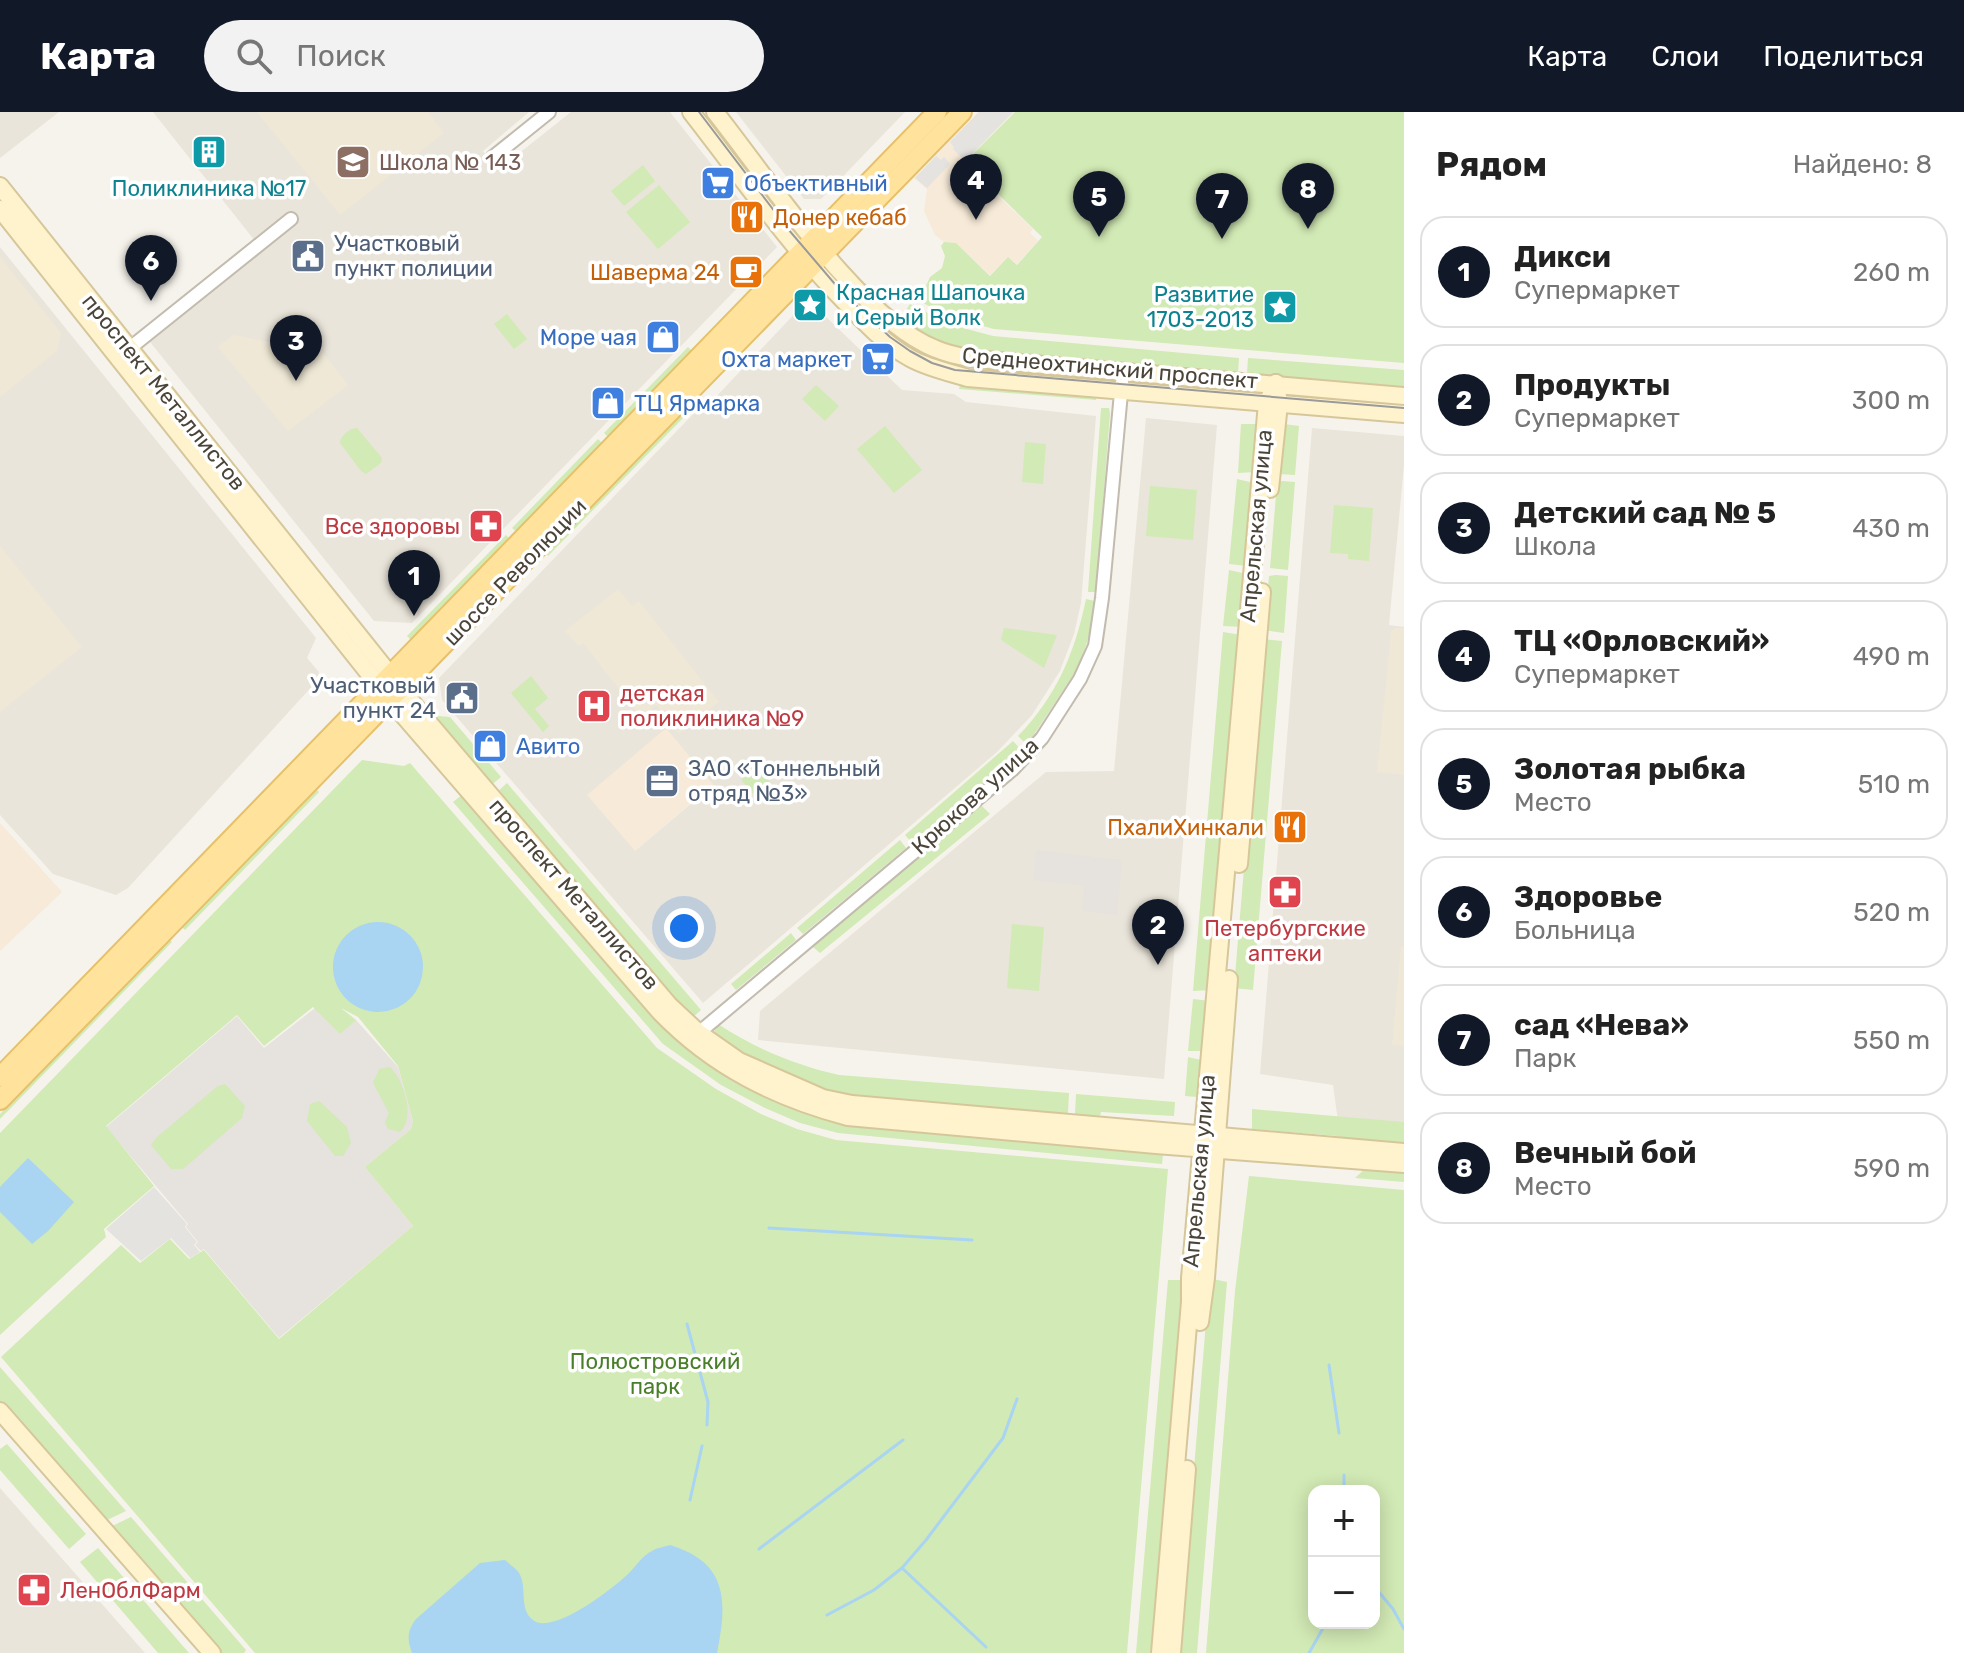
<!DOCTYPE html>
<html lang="ru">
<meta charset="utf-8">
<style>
body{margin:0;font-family:Rubik,sans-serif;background:#f2f2f2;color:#222}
.controls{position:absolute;right:24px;bottom:24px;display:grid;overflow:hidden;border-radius:16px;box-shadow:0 4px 20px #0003}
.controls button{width:72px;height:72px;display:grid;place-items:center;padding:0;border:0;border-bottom:2px solid #e0e0e0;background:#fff;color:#222;font:40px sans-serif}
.you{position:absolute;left:684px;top:816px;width:28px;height:28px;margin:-20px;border:6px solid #fff;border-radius:50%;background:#1a73e8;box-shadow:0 0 0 12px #1a73e833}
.badge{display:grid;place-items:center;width:52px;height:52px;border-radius:50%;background:#111827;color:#fff;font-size:26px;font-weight:700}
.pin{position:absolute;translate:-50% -66px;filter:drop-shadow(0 2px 4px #0008)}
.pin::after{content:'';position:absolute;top:42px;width:28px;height:24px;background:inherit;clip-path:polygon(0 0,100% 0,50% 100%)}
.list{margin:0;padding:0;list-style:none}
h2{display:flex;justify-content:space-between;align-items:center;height:104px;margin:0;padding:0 32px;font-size:34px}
h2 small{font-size:26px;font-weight:400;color:#767676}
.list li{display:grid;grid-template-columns:52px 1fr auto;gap:24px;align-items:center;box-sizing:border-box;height:112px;margin:0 16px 16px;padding:0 16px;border:2px solid #e0e0e0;border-radius:24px}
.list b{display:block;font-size:30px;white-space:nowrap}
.list p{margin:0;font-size:26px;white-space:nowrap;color:#767676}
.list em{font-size:26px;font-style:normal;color:#767676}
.icon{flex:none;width:44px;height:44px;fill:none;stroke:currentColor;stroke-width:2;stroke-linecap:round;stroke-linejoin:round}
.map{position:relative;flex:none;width:1404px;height:1541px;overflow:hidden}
header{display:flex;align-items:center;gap:48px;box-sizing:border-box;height:112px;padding:0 40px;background:#111827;color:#fff}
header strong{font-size:38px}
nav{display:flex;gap:44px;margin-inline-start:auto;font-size:28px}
.search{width:560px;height:72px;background:#f2f2f2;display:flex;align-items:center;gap:20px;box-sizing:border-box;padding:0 28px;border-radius:44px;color:#767676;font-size:30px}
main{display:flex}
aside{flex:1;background:#fff}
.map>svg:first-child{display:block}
.residential{fill:#eae5da;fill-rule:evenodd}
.commercial{fill:#f7ead8}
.industrial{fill:#e6e2dd}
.education{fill:#efe8d6}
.green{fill:#d2eab5;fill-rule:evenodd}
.parking{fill:#e5e3e0}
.water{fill:#a9d4f2}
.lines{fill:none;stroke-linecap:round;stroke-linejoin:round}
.stream{stroke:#a9d4f2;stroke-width:3}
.street-casing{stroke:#c2bbae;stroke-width:16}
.secondary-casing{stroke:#d6c79b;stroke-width:20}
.primary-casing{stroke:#e6c16a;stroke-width:22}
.street{stroke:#fff;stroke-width:12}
.secondary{stroke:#fff3cd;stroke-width:16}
.primary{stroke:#ffe39c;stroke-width:18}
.tram{stroke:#9a9a9a;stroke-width:2}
.labels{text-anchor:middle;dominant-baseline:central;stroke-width:7;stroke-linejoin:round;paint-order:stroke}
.education-label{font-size:22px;fill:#785e54;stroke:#fff;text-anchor:start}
.shop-label{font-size:22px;fill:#366cbe;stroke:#fff;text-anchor:start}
.culture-label{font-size:22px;fill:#0d838f;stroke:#fff}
.food-label{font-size:22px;fill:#c56008;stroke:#fff;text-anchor:end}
.service-label{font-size:22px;fill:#4e5e75;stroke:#fff;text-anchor:start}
.street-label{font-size:22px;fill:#4b4439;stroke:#fff}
.health-label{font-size:22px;fill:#be3a42;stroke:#fff;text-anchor:start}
.park-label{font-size:22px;fill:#4a7f2a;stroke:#fff}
</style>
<header>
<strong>Карта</strong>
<div class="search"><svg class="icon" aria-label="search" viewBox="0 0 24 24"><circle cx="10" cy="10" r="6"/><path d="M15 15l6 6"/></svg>Поиск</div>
<nav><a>Карта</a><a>Слои</a><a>Поделиться</a></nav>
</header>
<main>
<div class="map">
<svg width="1404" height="1541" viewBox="0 0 1404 1541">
<rect width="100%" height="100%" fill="#f6f3ec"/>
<g class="residential">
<polygon points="0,0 59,0 0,46"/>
<polygon points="153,0 529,0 483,39 498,58 571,0 670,0 777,135 412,511 374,509 142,220 255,129"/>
<polygon points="736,0 905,0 821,87 804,87"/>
<polygon points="0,135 316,526 307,546 319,560 316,570 128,776 116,783 53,762 0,703"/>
<path d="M 800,196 L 822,201 L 902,278 L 954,282 L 966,290 L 1096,304 L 1081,491 L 1074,522 L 1060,559 L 1032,603 L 997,640 L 703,891 L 442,588 L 439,566 L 698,297 L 713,288 ZM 665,616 L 713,673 L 635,739 Z"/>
<polygon points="1146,306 1217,313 1164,967 758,928 760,899 1046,660 1114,659"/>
<polygon points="1312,316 1404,324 1404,353 1389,513 1404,515 1404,1014 1338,1009 1333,973 1260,962"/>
<polygon points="0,1376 145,1541 0,1541"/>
</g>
<g class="commercial">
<polygon points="978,0 1014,0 964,51 1033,117 1030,121 1038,129 1017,152 1008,145 990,163 956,131 944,130 935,123 924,99 927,77 914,66"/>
<polygon points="666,616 713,672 635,739 587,683"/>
<polygon points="0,711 62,780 0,839"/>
</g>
<g class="industrial">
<polygon points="1036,738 1122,748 1117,803 1083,799 1084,774 1033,768"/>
<polygon points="324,889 356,908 398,955 413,1009 411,1017 365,1055 413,1114 279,1226 204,1137 201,1139 195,1133 198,1130 186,1115 188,1112 106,1015 237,904 264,936"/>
</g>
<g class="education">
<polygon points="257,0 428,0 444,21 340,103"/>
<polygon points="0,145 61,221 57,239 0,285"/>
<polygon points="233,223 323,241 348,273 288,319 218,235"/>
<polygon points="0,434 82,535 0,600"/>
<polygon points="618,477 632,494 639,489 719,590 679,622 656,593 641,605 583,531 578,534 565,519"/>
<polygon points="1395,516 1404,516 1404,663 1377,660 1391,519"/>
<polygon points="1404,834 1404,934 1392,933 1401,835"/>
</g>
<g class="green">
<polygon points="1015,0 1404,0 1404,251 994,217 953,206 919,189 930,165 942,156 945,144 941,134 944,130 956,131 990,164 1008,145 1017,153 1042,125 965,50"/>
<polygon points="643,53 655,69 624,94 611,79"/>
<polygon points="659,73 690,110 658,137 626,100"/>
<polygon points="910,192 952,213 993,224 1239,246 1238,261 957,236 924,223 900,208"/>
<polygon points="507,202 527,227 514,237 494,212"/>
<polygon points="688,235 694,241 610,327 604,321"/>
<polygon points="1248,246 1404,258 1404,276 1247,262"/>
<polygon points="960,272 1096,283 1096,288 959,277"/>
<polygon points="816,273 839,294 825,309 802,287"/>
<polygon points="1101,296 1109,296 1110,302 1096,480 1088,480"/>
<polygon points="681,302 684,305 548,444 545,441"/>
<polygon points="1241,312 1256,312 1255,360 1238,361"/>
<polygon points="1284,312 1299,314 1295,363 1278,362"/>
<polygon points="885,314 922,358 894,381 857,337"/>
<path d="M 357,316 L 382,346 L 381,351 L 366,362 L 361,359 L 340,331 C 340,324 350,316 357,316 Z"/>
<polygon points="598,327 604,333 518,421 512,416"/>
<polygon points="1025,330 1046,332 1043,372 1022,370"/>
<polygon points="1237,367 1254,371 1247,454 1229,452"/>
<polygon points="1282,369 1295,370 1288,458 1270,456 1277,371"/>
<polygon points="1150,374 1197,378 1193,428 1146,424"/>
<polygon points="1334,393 1373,396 1369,449 1348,447 1348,442 1330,441"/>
<polygon points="506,423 511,428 412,529 407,524"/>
<polygon points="1229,458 1247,462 1242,515 1223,514"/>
<polygon points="1276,463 1288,464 1284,521 1264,518 1269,464"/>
<path d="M 1086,487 L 1095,489 L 1090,520 L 1080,553 L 1027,633 L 1018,624 C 1056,585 1075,541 1086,487 Z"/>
<polygon points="1004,516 1057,523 1044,556 1001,528"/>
<polygon points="1223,520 1241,523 1212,878 1193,879"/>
<polygon points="1263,527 1282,529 1253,878 1234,876"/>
<polygon points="531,564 548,586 535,597 549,614 543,620 511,581"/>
<polygon points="438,604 450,605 501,665 489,675 435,607"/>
<polygon points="1013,629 1022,639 912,731 905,723"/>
<polygon points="362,648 404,654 410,651 657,936 716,977 761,1002 797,1017 836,1028 1168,1057 1127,1541 255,1541 1,1245 121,1133 140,1151 170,1127 189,1147 204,1138 279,1227 413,1114 365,1055 411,1017 413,1009 398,954 358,905 341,896 356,908 340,922 313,895 264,934 237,903 106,1014 154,1074 104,1117 106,1125 0,1223 0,1021"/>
<polygon points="757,654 773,674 758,687 741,668"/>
<polygon points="507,671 701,898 691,907 495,682"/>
<polygon points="316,677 319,680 185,818 182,815"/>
<polygon points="463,682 686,934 730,968 757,982 803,1001 847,1011 1046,1028 1052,1033 1163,1043 1162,1052 838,1021 800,1011 765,996 721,973 663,932 453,690"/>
<polygon points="981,693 990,702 820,841 812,834"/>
<polygon points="900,728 906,736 803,822 797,816"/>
<polygon points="1012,812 1044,815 1039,879 1007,876"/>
<polygon points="791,821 796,828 736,878 731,872"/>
<polygon points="170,828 172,830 0,1007 0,1002"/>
<polygon points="1193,887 1211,889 1205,904 1201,939 1188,939"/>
<path d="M 718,912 C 756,937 795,953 839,963 L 1069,981 L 1068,1001 L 1056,1001 L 1046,1004 C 977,999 894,1000 828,980 C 789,969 746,946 713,922 Z"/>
<polygon points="1188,945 1201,948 1197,985 1185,984"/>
<path d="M 390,955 C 404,969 416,1006 400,1020 L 388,1017 L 385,1010 L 389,1001 L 373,971 L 379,957 Z"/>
<polygon points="225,972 245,994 242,1006 183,1057 171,1057 151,1033 157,1025 218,974"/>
<polygon points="1076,982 1175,990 1174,1004 1101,1000 1100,1004 1075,1002"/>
<polygon points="319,989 347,1015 351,1031 343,1044 335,1044 307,1009 310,992"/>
<polygon points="1252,997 1404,1010 1404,1035 1346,1030 1338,1024 1252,1017"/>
<polygon points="1366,1056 1404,1058 1404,1070 1355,1066"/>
<path d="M 1249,1064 L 1404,1078 L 1404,1541 L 1206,1541 L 1235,1179 ZM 1314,1379 L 1374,1379 L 1374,1511 L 1314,1511 Z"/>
<polygon points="1213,1167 1227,1170 1197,1541 1179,1541 1208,1185"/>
<polygon points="1168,1168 1183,1168 1184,1192 1155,1541 1136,1541"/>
<polygon points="0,1255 126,1399 105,1409 0,1289"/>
<polygon points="7,1332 86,1422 69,1437 0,1358 0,1337"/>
<polygon points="131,1405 246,1538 244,1541 220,1541 110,1415"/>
<polygon points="98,1436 189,1541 158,1541 80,1450"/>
</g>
<g class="parking">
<polygon points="979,0 1013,0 965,49 953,37 954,35 950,30"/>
<polygon points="936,44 941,48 944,45 950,52 927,76 915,66"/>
<polygon points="154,1075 187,1112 185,1115 197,1130 194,1133 200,1140 190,1146 171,1126 141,1149 106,1117"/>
</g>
<g class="water">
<circle cx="378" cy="855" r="45"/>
<polygon points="28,1046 74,1090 48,1119 32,1132 0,1100 0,1075"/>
<path d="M 670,1433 C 729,1451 727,1490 717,1541 L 412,1541 C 407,1527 407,1519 416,1507 L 480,1451 L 505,1448 C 509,1452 516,1456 519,1461 C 528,1476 518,1496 533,1508 C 552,1524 614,1476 629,1461 C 636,1454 643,1443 652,1439 C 656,1436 664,1435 670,1433 Z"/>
</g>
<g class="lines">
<g class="stream">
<polyline points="769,1116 972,1128"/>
<polyline points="687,1212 708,1290 707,1313"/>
<polyline points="1329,1253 1339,1321"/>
<polyline points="1344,1363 1344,1379"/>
<polyline points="690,1388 702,1334"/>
<polyline points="759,1437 903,1328"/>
<polyline points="902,1456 986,1535"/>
<polyline points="1378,1479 1393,1497 1404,1517"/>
<polyline points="827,1503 874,1478 902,1456 926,1428 1003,1326 1017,1287"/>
<polyline points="1309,1541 1326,1511"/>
</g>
<g class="street-casing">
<g id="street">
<polyline points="493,45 549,0"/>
<polyline points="125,240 291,107"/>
<polyline points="695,924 1013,657 1042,626 1080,567 1095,534 1102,486 1122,270"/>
</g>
</g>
<g class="secondary-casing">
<g id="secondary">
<path d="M 691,0 C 741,64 788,132 845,190 C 864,210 885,232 910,246 C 928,256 948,260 968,266 L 1404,302"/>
<path d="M 715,0 C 767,65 860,208 936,237 C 962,248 993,248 1021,251 L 1404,284"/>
<polyline points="0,74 423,604 669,893 699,921 739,949 823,986 852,992 1404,1040"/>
<path d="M 0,97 L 390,588 L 660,900 C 713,955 776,986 848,1005 L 1156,1033 L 1404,1052"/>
<polyline points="1270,377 1279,292 1276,271"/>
<polyline points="1239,752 1262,480"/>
<polyline points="1200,1210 1206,1166 1229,867"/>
<polyline points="0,1299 212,1541"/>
<path d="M 1160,1541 L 1190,1190 L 1190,1166 C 1217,875 1241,582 1267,291 L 1276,271"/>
<polyline points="1172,1541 1187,1357"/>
</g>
</g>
<g class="primary-casing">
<g id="primary">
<polyline points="0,965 937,0"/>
<polyline points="0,988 962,0"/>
</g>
</g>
<use href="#street" class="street"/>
<use href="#secondary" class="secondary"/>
<use href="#primary" class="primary"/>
<polyline class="tram" points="699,0 788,117 840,178 890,225 910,239 932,251 955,258 1404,296"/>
</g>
<defs>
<g id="building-square" transform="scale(1.8)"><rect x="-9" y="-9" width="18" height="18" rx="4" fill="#0f9aa8" stroke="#fff"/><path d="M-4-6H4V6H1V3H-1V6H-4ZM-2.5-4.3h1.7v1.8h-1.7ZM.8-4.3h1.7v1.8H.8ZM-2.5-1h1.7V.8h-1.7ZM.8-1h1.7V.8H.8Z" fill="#fff"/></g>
<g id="school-square" transform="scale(1.8)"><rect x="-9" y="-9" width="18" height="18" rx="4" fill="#8d6e63" stroke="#fff"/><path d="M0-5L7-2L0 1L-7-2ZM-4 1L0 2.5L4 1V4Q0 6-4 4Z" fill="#fff"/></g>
<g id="supermarket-square" transform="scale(1.8)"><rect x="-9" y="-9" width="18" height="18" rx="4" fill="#3f7fe0" stroke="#fff"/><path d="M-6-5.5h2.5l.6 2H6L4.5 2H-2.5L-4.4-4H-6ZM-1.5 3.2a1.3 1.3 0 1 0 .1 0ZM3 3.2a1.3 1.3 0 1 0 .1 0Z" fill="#fff"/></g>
<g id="restaurant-square" transform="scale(1.8)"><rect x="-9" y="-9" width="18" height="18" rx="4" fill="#e8710a" stroke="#fff"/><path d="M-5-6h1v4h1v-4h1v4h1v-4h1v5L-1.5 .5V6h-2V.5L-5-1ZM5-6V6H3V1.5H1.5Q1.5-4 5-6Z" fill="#fff"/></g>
<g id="civic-square" transform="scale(1.8)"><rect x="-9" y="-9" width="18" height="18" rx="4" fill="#5c6f8a" stroke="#fff"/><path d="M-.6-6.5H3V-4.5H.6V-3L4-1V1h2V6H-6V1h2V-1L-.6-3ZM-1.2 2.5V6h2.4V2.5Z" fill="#fff"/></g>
<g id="cafe-square" transform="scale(1.8)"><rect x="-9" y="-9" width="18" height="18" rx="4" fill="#e8710a" stroke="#fff"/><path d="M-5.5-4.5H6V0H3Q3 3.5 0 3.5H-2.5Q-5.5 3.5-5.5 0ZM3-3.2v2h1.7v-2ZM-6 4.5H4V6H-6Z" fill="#fff"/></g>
<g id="sight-square" transform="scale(1.8)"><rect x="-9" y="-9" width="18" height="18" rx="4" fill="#0f9aa8" stroke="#fff"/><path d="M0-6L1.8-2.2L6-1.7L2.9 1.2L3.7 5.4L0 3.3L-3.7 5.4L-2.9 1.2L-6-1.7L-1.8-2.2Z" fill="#fff"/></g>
<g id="shop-square" transform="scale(1.8)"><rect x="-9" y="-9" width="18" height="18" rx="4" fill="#3f7fe0" stroke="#fff"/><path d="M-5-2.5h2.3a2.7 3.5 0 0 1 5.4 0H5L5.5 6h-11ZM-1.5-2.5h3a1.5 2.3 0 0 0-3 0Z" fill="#fff"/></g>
<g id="pharmacy-square" transform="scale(1.8)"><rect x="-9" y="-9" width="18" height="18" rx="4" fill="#e0444e" stroke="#fff"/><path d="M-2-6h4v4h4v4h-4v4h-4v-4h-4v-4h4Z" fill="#fff"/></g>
<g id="hospital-square" transform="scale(1.8)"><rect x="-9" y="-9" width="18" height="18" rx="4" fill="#e0444e" stroke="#fff"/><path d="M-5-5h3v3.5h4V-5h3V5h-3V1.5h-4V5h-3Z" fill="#fff"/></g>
<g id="office-square" transform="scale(1.8)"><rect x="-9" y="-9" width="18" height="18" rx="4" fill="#5c6f8a" stroke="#fff"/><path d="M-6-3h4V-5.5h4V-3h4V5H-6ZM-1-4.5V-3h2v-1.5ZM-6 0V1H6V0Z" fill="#fff"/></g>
</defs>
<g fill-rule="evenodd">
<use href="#building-square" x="209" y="40"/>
<use href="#school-square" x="353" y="50"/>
<use href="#supermarket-square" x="718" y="71"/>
<use href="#restaurant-square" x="747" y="105"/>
<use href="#civic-square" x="308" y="144"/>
<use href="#cafe-square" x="746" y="160"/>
<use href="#sight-square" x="810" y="193"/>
<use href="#sight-square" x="1280" y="195"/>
<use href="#shop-square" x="663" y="225"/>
<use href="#supermarket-square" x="878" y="247"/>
<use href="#shop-square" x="608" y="291"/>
<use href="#pharmacy-square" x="486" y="414"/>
<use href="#civic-square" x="462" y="586"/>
<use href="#hospital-square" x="594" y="594"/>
<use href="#shop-square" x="490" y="634"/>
<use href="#office-square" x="662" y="669"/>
<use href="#restaurant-square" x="1290" y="715"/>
<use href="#pharmacy-square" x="1285" y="780"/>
<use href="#pharmacy-square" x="34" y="1478"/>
</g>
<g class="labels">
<g class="education-label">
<text x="379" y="50">Школа № 143</text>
</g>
<g class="shop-label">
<text x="744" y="71">Объективный</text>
<text x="637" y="225" text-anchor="end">Море чая</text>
<text x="852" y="247" text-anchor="end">Охта маркет</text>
<text x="634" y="291">ТЦ Ярмарка</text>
<text x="516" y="634">Авито</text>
</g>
<g class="culture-label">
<text x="209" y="76">Поликлиника №17</text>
<text x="836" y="180" text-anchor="start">Красная Шапочка<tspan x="836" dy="25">и Серый Волк</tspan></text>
<text x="1254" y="182" text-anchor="end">Развитие<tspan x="1254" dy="25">1703-2013</tspan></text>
</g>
<g class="food-label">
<text x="773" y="105" text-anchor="start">Донер кебаб</text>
<text x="720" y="160">Шаверма 24</text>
<text x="1264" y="715">ПхалиХинкали</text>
</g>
<g class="service-label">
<text x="334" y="131">Участковый<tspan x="334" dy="25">пункт полиции</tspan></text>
<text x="436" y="573" text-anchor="end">Участковый<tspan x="436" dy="25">пункт 24</tspan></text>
<text x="688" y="656">ЗАО «Тоннельный<tspan x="688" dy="25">отряд №3»</tspan></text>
</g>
<g class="street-label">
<text transform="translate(1110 256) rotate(5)">Среднеохтинский проспект</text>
<text transform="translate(164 280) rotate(51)">проспект Металлистов</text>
<text transform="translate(1256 414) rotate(-85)">Апрельская улица</text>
<text transform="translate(515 460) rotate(-46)">шоссе Революции</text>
<text transform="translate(975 684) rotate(-42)">Крюкова улица</text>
<text transform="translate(574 782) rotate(49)">проспект Металлистов</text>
<text transform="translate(1199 1059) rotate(-85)">Апрельская улица</text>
</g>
<g class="health-label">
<text x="460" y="414" text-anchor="end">Все здоровы</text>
<text x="620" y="581">детская<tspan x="620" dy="25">поликлиника №9</tspan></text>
<text x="1285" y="816" text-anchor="middle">Петербургские<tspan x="1285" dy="25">аптеки</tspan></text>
<text x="60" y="1478">ЛенОблФарм</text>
</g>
<g class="park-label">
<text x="655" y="1249">Полюстровский<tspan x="655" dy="25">парк</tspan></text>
</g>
</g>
</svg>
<div class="controls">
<button>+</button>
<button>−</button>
</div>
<div class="you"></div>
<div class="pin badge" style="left:414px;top:504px">1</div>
<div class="pin badge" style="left:1158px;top:853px">2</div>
<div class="pin badge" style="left:296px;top:269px">3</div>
<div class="pin badge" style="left:976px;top:108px">4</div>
<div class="pin badge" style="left:1099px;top:125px">5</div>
<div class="pin badge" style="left:151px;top:189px">6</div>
<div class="pin badge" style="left:1222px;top:127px">7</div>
<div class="pin badge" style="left:1308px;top:117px">8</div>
</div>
<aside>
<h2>Рядом<small>Найдено: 8</small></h2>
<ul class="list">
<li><span class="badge">1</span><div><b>Дикси</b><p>Супермаркет</p></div><em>260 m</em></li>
<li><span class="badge">2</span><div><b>Продукты</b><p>Супермаркет</p></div><em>300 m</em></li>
<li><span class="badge">3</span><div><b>Детский сад № 5</b><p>Школа</p></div><em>430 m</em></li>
<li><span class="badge">4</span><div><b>ТЦ «Орловский»</b><p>Супермаркет</p></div><em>490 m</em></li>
<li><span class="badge">5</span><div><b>Золотая рыбка</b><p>Место</p></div><em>510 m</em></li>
<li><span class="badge">6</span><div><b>Здоровье</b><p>Больница</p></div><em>520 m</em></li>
<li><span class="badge">7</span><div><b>сад «Нева»</b><p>Парк</p></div><em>550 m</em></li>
<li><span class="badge">8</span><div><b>Вечный бой</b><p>Место</p></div><em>590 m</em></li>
</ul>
</aside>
</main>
